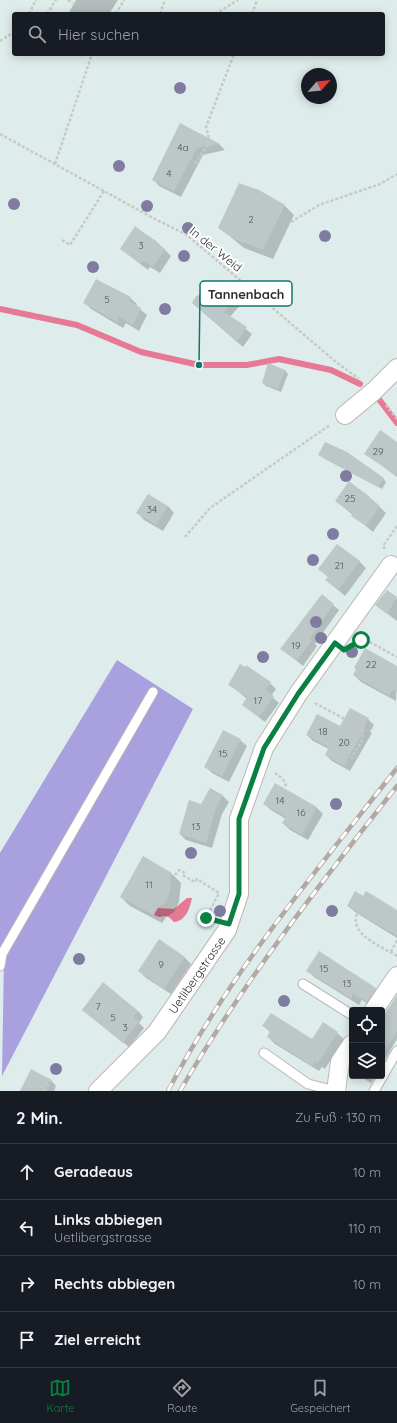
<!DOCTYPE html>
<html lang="de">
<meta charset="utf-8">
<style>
body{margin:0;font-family:Quicksand,sans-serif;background:#242831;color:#f1f3f6}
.controls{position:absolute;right:12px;bottom:12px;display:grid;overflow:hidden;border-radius:4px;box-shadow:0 2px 10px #0003}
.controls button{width:36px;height:36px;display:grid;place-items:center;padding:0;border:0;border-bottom:1px solid #363941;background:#171b24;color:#f1f3f6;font:20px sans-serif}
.compass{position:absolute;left:301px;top:68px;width:36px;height:36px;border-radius:50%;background:#171b24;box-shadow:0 2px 10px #0003;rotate:63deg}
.stop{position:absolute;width:12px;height:12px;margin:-9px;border:3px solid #0b8043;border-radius:50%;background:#fff}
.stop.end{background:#0b8043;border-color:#fff;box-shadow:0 1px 4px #0008}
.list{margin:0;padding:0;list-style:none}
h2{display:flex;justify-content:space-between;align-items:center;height:52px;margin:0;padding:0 16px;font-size:17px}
h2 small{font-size:13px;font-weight:400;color:#9ea1a6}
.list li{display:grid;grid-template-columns:26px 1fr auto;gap:12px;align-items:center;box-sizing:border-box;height:56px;padding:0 16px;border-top:1px solid #363941}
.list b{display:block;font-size:15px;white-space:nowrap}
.list p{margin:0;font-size:13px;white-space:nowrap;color:#9ea1a6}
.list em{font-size:13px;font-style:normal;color:#9ea1a6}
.icon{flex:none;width:22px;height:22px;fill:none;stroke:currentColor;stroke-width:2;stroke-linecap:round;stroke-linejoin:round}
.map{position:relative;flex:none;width:397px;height:1091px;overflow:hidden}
.search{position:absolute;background:#171b24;box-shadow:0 2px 10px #0003;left:12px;right:12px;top:12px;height:44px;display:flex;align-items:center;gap:10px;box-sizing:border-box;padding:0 14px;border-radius:4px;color:#9ea1a6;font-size:15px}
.sheet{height:276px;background:#171b24}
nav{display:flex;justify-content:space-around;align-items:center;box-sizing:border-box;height:56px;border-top:1px solid #363941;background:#171b24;font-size:11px;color:#9ea1a6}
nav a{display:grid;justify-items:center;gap:2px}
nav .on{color:#0b8043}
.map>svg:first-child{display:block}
.green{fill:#a9a0df}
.water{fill:#e67a95}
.shadow{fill:#0003}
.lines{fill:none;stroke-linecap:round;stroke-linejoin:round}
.stream{stroke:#e67a95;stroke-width:6}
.building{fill:#bec7c8}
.service-casing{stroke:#beb6b2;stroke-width:11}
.minor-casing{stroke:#beb6b2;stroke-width:20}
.path{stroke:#c8c8c8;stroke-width:2.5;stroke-dasharray:3 2;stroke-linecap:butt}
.service{stroke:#fff;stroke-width:9}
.minor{stroke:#fff;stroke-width:18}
.rail-casing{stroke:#b4a8a2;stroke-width:4.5}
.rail{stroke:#fff;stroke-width:3;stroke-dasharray:9;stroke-linecap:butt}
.tree{fill:#807ca1}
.route{stroke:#0b8043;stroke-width:5}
.labels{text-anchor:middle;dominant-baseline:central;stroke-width:4;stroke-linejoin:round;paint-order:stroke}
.number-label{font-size:10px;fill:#505353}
.street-label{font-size:12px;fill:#2c2c2c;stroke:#fff}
.leader{fill:none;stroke:#0f766e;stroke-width:1.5}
.callout-dot{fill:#0f766e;stroke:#fff;stroke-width:1.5}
.callout{fill:#fff;stroke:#0f766e;stroke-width:1.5}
.callout-label{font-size:13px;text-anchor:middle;font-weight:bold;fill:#2c2c2c}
</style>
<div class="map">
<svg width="397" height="1091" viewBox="0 0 397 1091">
<rect width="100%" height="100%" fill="#dfecec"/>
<polygon class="green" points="117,660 193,709 2,1076 4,957 0,952 0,853"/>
<path class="water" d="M 187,898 L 192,898 C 190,908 186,921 174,922 C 169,917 168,915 159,917 L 154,915 L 158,908 L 174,909 Z"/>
<g class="shadow">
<polygon points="76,0 118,0 109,14 68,14"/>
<polygon points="181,125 219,144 225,150 203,155 181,197 159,186 153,179"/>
<polygon points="258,190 285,206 294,215 273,259 244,248 220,228"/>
<polygon points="136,228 156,241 171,256 160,273 150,267 148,270 121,249"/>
<polygon points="130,298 137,304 136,306 147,315 139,331 126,323 123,328 91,309 84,302"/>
<polygon points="200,298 236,298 242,303 230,317 252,334 243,347 199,308"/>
<polygon points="285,370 288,374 281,392 266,386 263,383"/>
<polygon points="397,443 397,477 365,453"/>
<polygon points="323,458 383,478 386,482 382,489"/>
<polygon points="349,482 366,494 386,513 373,532 336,501"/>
<polygon points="168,506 174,513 163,531 144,520 138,513"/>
<polygon points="359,561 366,568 345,596 327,580 329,578 320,569"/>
<polygon points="386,592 397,599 397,621 376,605"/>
<polygon points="322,596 339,610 315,644 317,646 303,666 282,649"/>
<polygon points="397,667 396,701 361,682 354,675"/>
<polygon points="270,683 276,689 271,696 279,703 265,722 243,705 247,699 229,684"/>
<polygon points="368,719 374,725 370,732 372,733 350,771 332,761 326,755 329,749 313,741 307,735"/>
<polygon points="240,740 247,746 229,782 212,773 206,767"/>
<polygon points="275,785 317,808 323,814 308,840 290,830 283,823 286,819 271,810 264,804"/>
<polygon points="211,789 223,796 229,802 222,814 212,848 186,840 180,834 202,805"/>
<polygon points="172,874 181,883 179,902 174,912 166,917 162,923 130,906 121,897"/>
<polygon points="348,906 397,911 397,938 355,912"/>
<polygon points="319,953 375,989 382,995 373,1008 362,1000 359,1005 314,977 308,970"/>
<polygon points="184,957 191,964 171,994 146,978 139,971"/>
<polygon points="397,997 397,1039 382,1064 382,1021"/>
<polygon points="83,1010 138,1011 143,1017 139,1023 144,1028 129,1047"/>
<polygon points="264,1026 312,1040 337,1033 344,1039 325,1069 322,1067 319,1071 275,1044 268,1037 271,1033"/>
<polygon points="359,1076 375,1076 371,1083"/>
<polygon points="50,1079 56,1086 54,1091 21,1091"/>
</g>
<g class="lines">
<g class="stream">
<polyline points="0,309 77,325 141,352 199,365 247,365 279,359 331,370 360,384"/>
<polyline points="378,398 397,423"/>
</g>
</g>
<g class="building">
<polygon points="180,123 220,144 197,148 174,191 152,180"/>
<polygon points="239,183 259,190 285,205 263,250 234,239 218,228"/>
<polygon points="135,226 165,249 153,267 143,261 141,264 120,249"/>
<polygon points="96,279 131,297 129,301 141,308 133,325 119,317 117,322 83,303"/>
<polygon points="216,279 237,297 224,312 247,327 237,342 192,303 197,295 200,297"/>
<polygon points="268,363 285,370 278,389 262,383"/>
<polygon points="380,430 397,442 397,476 364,454"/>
<polygon points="325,442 347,452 384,478 378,487 318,455"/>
<polygon points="349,481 380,506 366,526 351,516 353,514 335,501"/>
<polygon points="148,494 168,506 156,525 136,513"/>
<polygon points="337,544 360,561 338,590 325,580 328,577 318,569"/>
<polygon points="387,590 397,597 387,614 375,605"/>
<polygon points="322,594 334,604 310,639 312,640 297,661 280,649"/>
<polygon points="365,648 397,666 397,692 393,690 389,696 353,675 356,669 354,668"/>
<polygon points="240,664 245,667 246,665 271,682 265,690 274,696 259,717 242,705 247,697 228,685"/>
<polygon points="350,708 369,718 365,725 366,726 344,766 325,755 329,747 306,735 317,714 340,726"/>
<polygon points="223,730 241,739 222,776 204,767"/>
<polygon points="275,783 317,807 302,835 282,823 286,817 263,804"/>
<polygon points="210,788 223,795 216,808 206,843 179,834 189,800 201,804"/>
<polygon points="143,856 172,873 171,875 170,892 165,903 157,908 153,915 120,897"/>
<polygon points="355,891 363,896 366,891 397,910 397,936 347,906"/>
<polygon points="159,939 185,957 164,989 138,971"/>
<polygon points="319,951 376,988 367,1002 352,993 352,999 306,971"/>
<polygon points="103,982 138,1011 134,1017 139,1021 123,1043 82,1010"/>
<polygon points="397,995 397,1031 382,1056 382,1018"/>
<polygon points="271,1013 312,1039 323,1022 338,1032 318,1063 315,1061 312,1066 267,1037 270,1031 262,1026"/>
<polygon points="31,1069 50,1079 44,1091 20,1091"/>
</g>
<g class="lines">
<g class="service-casing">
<g id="service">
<polyline points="0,966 2,954 153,692"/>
<polyline points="303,984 352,1015"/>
<polyline points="264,1053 308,1084 336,1091"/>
<polyline points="374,1091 397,1051"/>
</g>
</g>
<g class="minor-casing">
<g id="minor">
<polyline points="345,415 374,391 397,368"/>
<polyline points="374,1010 397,976"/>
<path id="s1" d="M 98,1091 L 157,1032 L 227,930 L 239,894 L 239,819 L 264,748 L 298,694 L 391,565"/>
<polyline points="336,1091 340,1062 352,1044"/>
</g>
</g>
<g class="path">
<polyline points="68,0 73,3"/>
<polyline points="29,14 36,0"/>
<polyline points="47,14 56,0"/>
<polyline points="116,14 124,0"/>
<polyline points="160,14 165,0"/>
<polyline points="215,14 238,0"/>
<polyline points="252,14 257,0"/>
<polyline points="0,41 14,32"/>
<polyline points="0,134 153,218 187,235 336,362 359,379"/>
<polyline points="55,164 92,54"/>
<path d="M 195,164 C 204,146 213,149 206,127 L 234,54"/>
<polyline points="291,222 319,205 380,184 397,174"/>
<polyline points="62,240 70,245 104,191"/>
<polyline points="386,405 397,419"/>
<polyline points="185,537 210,508 330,425"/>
<polyline points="385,549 383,546 397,526"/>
<polyline points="360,640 368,641 397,657"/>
<polyline points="315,703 363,729 362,740 351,759"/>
<polyline points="275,773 283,779 287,788"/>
<polyline points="175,875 179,870 185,873 184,876 195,882 197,879 219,893 206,918 212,920"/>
<path d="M 357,914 C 349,935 383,947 397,956"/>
<polyline points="391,952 397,940"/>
<polyline points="45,1091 51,1079"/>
</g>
<use href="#service" class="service"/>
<use href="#minor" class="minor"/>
<g class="rail-casing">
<g id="rail">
<path d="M 168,1091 C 229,974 316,871 397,768"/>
<path d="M 180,1091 C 243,982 320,884 397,786"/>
</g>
</g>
<use href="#rail" class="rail"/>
</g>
<g class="tree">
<circle cx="180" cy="88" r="6"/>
<circle cx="119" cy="166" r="6"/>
<circle cx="14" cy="204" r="6"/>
<circle cx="147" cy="206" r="6"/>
<circle cx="188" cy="228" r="6"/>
<circle cx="325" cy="236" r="6"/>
<circle cx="184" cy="256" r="6"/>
<circle cx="93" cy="267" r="6"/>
<circle cx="165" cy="309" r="6"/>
<circle cx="346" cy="476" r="6"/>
<circle cx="333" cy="534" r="6"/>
<circle cx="313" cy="560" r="6"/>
<circle cx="316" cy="622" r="6"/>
<circle cx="321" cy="638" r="6"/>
<circle cx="352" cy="652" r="6"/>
<circle cx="263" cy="657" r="6"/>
<circle cx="336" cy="804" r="6"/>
<circle cx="191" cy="853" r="6"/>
<circle cx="220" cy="911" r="6"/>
<circle cx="332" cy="911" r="6"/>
<circle cx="79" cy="959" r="6"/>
<circle cx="284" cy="1001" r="6"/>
<circle cx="56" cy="1069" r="6"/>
</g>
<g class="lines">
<polyline class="route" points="206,918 229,924 239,894 239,819 264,748 298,694 335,643 344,650 361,640"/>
</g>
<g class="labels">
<g class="number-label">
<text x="183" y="147">4a</text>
<text x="169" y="173">4</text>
<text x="251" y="219">2</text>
<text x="141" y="245">3</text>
<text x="107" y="299">5</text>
<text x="378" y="451">29</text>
<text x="350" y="498">25</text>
<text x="152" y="509">34</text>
<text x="339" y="565">21</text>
<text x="296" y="645">19</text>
<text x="371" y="664">22</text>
<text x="258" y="700">17</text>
<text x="323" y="731">18</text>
<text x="344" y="742">20</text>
<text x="223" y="753">15</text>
<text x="280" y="800">14</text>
<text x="301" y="812">16</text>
<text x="196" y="826">13</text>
<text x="149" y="884">11</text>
<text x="161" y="964">9</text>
<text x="324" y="968">15</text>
<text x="347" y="983">13</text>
<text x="98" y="1006">7</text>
<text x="113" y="1017">5</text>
<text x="125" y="1027">3</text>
</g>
<g class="street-label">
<text transform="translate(216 249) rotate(39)">In der Weid</text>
<text stroke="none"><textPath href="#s1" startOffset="153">Uetlibergstrasse</textPath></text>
</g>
</g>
<path class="leader" d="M199 365L200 294"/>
<circle class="callout-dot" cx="199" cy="365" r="4"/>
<rect class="callout" x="200" y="281" width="92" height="25" rx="4"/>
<g class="callout-label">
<text x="246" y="299">Tannenbach</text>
</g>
</svg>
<div class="controls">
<button><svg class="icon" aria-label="locate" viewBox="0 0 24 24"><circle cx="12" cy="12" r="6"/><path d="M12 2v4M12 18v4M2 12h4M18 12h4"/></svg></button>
<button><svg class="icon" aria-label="layers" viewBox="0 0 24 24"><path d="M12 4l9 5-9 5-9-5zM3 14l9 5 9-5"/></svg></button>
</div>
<svg class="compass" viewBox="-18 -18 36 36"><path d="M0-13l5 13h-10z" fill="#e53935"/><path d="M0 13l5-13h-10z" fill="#9ea1a6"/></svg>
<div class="stop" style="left:361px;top:640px"></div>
<div class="stop end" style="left:206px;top:918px"></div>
<div class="search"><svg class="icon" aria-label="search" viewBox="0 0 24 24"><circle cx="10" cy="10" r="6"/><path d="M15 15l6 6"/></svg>Hier suchen</div>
</div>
<section class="sheet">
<h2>2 Min.<small>Zu Fuß · 130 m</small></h2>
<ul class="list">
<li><svg class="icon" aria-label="ahead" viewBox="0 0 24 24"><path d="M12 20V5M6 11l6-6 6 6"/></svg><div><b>Geradeaus</b></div><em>10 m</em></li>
<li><svg class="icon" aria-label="left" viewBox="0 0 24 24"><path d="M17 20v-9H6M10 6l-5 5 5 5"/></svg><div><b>Links abbiegen</b><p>Uetlibergstrasse</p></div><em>110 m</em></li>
<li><svg class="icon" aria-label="right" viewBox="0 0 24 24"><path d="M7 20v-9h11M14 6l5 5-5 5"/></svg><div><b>Rechts abbiegen</b></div><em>10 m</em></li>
<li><svg class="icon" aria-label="arrive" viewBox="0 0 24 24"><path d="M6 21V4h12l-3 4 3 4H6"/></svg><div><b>Ziel erreicht</b></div></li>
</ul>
</section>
<nav>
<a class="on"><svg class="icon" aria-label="map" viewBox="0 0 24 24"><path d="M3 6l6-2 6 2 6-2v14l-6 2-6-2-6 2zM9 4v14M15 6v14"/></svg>Karte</a>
<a><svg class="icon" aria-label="directions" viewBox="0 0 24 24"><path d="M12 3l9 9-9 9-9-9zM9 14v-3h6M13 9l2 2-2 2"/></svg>Route</a>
<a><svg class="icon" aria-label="saved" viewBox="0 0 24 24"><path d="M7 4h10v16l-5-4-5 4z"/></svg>Gespeichert</a>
</nav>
